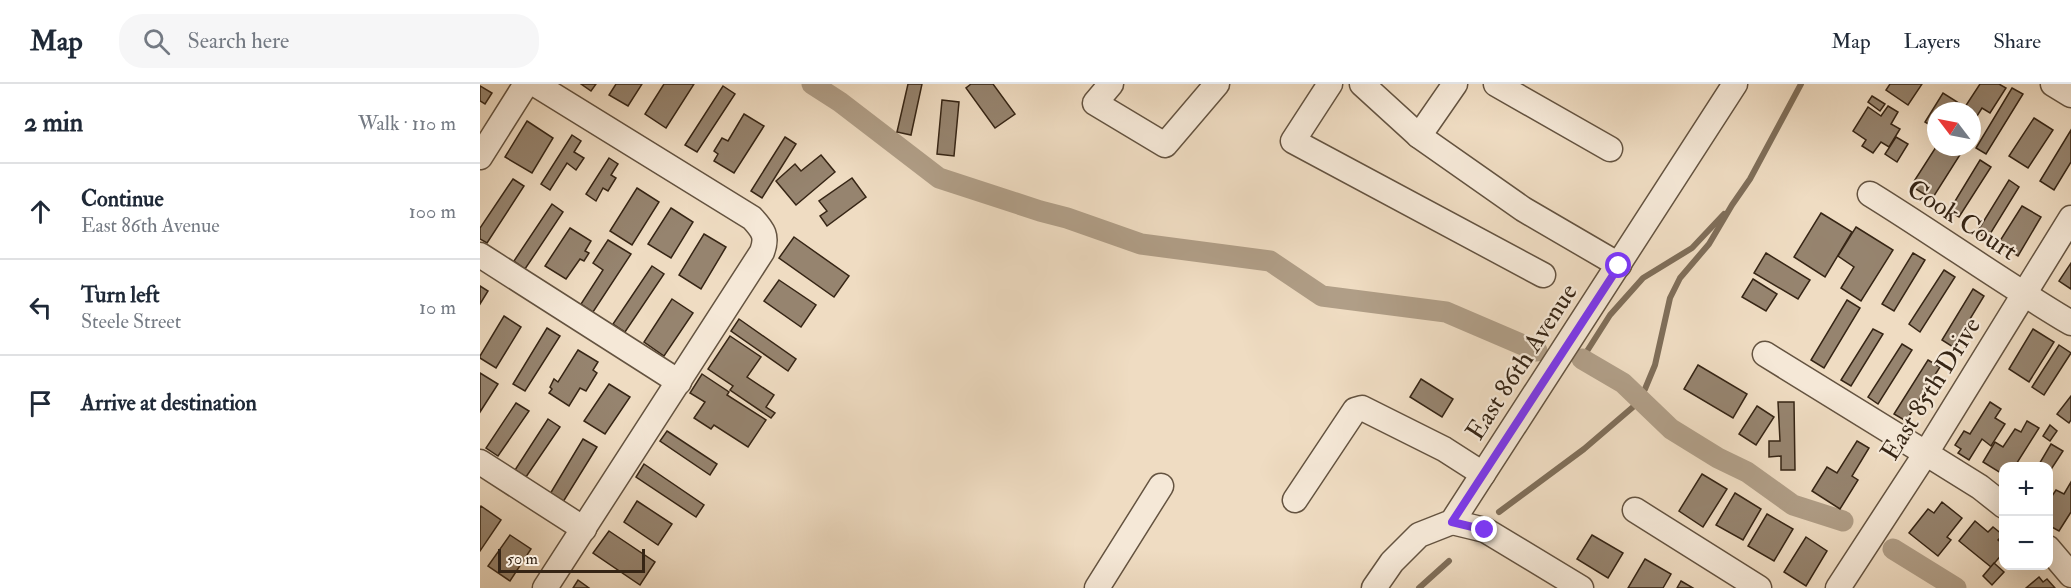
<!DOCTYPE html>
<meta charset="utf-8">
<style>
body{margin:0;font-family:"IM FELL Double Pica",serif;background:#f6f6f7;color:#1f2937}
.controls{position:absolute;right:18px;bottom:18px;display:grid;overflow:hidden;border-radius:12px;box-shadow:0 6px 24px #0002}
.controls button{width:54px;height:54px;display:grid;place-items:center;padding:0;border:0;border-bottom:2px solid #e0e1e3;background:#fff;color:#1f2937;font:30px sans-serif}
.compass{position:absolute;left:1447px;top:18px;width:54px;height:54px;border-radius:50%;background:#fff;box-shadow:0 6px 24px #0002;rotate:302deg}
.scale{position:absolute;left:18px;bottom:15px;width:147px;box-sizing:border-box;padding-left:6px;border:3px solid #362515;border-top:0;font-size:16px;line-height:21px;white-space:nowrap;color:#362515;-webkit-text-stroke:4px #f5e8d7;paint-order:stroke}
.stop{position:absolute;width:18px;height:18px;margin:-14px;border:4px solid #7c3aed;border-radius:50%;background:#fff}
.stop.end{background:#7c3aed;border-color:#fff;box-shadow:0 2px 6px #0008}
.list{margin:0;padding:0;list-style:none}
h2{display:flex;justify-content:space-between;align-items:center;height:78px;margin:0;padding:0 24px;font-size:26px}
h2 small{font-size:20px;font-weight:400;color:#747a83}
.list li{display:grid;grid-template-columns:39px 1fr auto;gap:18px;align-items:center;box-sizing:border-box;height:96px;padding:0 24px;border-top:2px solid #e0e1e3}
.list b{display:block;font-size:22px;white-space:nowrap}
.list p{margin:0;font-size:20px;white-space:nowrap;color:#747a83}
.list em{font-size:20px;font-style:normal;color:#747a83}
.icon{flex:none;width:33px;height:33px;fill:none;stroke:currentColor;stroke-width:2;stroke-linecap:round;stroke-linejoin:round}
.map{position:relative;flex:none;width:1591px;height:504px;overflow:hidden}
header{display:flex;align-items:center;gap:36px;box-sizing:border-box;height:84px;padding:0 30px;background:#fff;border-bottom:2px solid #e0e1e3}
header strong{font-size:28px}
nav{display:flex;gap:33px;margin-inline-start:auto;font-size:21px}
.search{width:420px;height:54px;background:#f6f6f7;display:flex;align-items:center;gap:15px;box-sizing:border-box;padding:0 21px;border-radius:24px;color:#747a83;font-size:22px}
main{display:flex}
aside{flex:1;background:#fff}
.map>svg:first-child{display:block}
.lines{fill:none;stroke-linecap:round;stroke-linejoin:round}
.stream{stroke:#7f6e59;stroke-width:6}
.canal{stroke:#b09e87;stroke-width:21}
.building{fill:#96846f;stroke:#362515;stroke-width:1.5}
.minor-casing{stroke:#645340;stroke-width:27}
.minor{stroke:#f5e8d7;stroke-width:24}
.route{stroke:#7c3aed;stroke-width:8}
.labels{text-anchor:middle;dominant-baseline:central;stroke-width:4.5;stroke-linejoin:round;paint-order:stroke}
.street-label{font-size:26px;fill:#362515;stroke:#f5e8d7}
</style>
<header>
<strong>Map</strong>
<div class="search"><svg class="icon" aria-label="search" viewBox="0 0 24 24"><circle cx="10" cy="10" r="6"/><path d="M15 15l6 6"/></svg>Search here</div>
<nav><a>Map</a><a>Layers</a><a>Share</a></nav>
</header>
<main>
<aside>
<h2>2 min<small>Walk · 110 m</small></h2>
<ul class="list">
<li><svg class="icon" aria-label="ahead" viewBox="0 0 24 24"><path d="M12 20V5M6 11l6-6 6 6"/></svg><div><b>Continue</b><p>East 86th Avenue</p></div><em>100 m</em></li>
<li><svg class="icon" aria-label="left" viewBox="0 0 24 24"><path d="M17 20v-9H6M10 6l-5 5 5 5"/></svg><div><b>Turn left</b><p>Steele Street</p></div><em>10 m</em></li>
<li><svg class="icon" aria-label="arrive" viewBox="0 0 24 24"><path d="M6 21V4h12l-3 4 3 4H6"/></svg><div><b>Arrive at destination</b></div></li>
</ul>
</aside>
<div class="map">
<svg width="1591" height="504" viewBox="0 0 1591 504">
<rect width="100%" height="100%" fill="#efdcc2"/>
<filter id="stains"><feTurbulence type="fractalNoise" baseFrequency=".00333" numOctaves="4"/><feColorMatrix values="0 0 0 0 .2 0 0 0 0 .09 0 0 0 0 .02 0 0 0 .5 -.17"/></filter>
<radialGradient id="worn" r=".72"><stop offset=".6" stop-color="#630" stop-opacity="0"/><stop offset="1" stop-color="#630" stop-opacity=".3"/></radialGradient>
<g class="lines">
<g class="stream">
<polyline points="1102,275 1130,231 1163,194 1212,164 1244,130"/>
<polyline points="1019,428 1104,365 1153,323 1165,305 1175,281 1190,214 1200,194 1229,160 1252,121 1270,95 1321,0"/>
<polyline points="939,504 969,477"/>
</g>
<g class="canal">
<polyline points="332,0 360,18 459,94 560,127 587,134 661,160 790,177 842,212 966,228 1057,267"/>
<polyline points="1102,275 1143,299 1191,345 1238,374 1267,388 1313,421 1363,437"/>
<polyline points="1413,465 1476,504"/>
</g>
</g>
<g class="building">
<polygon points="101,0 116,0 111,7"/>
<polygon points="136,0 162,0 148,22 129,11"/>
<polygon points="184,0 214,0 186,44 165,30"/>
<polygon points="428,0 442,0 431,51 417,48"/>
<polygon points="491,0 513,0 535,30 515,44 486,4"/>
<polygon points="1410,0 1442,0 1428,21 1406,6"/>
<polygon points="1500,0 1519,0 1526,4 1510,29 1502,24 1492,40 1492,27 1456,27 1456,45 1445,38 1463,9 1485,23"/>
<polygon points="0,2 12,9 5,20 0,17"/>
<polygon points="243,2 255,10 217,68 205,61"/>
<polygon points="1532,4 1543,10 1506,70 1496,64"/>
<polygon points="1392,12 1405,20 1400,27 1388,18"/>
<polygon points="462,16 479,18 474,72 457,70"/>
<polygon points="1408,22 1418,28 1411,40 1420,45 1409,63 1401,58 1393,69 1382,62 1386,56 1373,47 1388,23 1401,32"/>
<polygon points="264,30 284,42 254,89 234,77 238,70 234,67 242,54 248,57"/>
<polygon points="1554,34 1573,46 1548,84 1529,72"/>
<polygon points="47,37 73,54 52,89 25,73"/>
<polygon points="1591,46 1591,78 1574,106 1560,97"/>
<polygon points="92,51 101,57 94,68 104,74 96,86 87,79 70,106 61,100"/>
<polygon points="305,53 316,60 282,114 271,107"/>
<polygon points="1416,53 1428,60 1417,78 1405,70"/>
<polygon points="1456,63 1479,63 1483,66 1452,115 1431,102"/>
<polygon points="341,71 355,88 316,121 296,97 315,80 321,87"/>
<polygon points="129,74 138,80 131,91 136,94 128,107 123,104 116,117 106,110"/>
<polygon points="1500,76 1511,83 1479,133 1469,127"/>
<polygon points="372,94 386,113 347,142 340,132 347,127 339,117"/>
<polygon points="33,95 44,102 7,159 0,155 0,144"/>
<polygon points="1529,96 1539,103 1507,155 1497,148"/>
<polygon points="157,104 179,118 152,161 130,147"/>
<polygon points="72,120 83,128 45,185 34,177"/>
<polygon points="1542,122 1561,133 1538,172 1518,160"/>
<polygon points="191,124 213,138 191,174 168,160"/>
<polygon points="1341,129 1372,148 1345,193 1314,173"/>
<polygon points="1376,143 1413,166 1381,217 1361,204 1374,183 1358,172"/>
<polygon points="90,144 111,157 105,167 109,169 104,177 100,175 86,195 65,182"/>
<polygon points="224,150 246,163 221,205 199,191"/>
<polygon points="314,153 369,192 354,213 299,174"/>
<polygon points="128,156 151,170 113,228 101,220 123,186 113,179"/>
<polygon points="1286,169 1330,196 1318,215 1274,189"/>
<polygon points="1433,169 1445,176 1414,227 1402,220"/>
<polygon points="1591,179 1591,205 1579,197"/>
<polygon points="172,182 184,190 145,248 133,240"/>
<polygon points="1464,186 1475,193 1440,248 1429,240"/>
<polygon points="1273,195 1297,210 1286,227 1262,213"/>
<polygon points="299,196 336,221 321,243 284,217"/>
<polygon points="0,202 8,207 0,220"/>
<polygon points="1493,205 1504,212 1473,263 1462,256"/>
<polygon points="192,215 213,229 184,272 164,258"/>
<polygon points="1367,216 1380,224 1344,284 1331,276"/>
<polygon points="24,232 41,243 16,284 0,274 0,272"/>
<polygon points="259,235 316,275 308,287 251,247"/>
<polygon points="67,244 80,252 45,307 33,300"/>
<polygon points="1393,245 1403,250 1371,302 1361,296"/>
<polygon points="1553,245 1574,258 1549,298 1529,285"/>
<polygon points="250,252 281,273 267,293 294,311 286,323 295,329 291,334 250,306 253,302 228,285"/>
<polygon points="1422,260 1432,266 1398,320 1388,313"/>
<polygon points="1579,261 1591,269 1564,311 1552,303"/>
<polygon points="98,266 118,278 113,286 117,289 106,307 100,304 89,322 69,309 72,305 70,303 74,295 78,298"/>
<polygon points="1448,276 1460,283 1426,337 1414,330"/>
<polygon points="1218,281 1267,310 1253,334 1204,305"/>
<polygon points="0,289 18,300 0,328"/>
<polygon points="222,290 249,308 247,311 286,336 268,363 234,341 231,345 214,334 225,318 210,309"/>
<polygon points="941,295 973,315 962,333 930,313"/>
<polygon points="129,300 150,313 125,350 104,337"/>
<polygon points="1591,312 1591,336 1589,339 1577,330"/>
<polygon points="1298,318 1314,318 1315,386 1301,386 1301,372 1289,373 1289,357 1300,357"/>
<polygon points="1510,318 1521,325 1515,334 1525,340 1511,362 1502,355 1489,376 1478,369 1481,365 1475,361 1484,347 1490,350"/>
<polygon points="36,319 49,327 18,372 6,364"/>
<polygon points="1277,322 1294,333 1276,361 1259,350"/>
<polygon points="68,335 80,343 46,393 35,386"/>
<polygon points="1547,337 1559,344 1535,382 1524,382 1524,391 1503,378 1515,358 1523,363 1535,345 1541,348"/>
<polygon points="1570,341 1577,347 1570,357 1563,352"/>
<polygon points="187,347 237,380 230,391 180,357"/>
<polygon points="103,355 117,363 83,418 70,410"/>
<polygon points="1377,357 1389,364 1372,392 1378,396 1360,425 1332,407 1347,383 1357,389"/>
<polygon points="1571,360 1583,367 1568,390 1568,382 1558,382"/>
<polygon points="164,380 224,421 216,433 156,393"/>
<polygon points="1222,390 1247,405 1223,443 1199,427"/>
<polygon points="1591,398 1591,428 1579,447 1568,441 1568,418 1576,406 1584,410"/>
<polygon points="1255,409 1281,425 1263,456 1236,441"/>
<polygon points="157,417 192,440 178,461 144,438"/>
<polygon points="1462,418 1482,434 1467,453 1471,456 1458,472 1429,449 1448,425 1454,429"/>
<polygon points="1,422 21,436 0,467 0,424"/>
<polygon points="1287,430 1313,445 1294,477 1268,462"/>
<polygon points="1495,437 1508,448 1513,443 1523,451 1518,456 1524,461 1524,468 1511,483 1479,457"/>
<polygon points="129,447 175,478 160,501 113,469"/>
<polygon points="30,451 51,465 30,497 8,482"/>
<polygon points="1112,451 1143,469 1128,494 1097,475"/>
<polygon points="1326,453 1347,467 1326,502 1304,488"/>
<polygon points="1165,475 1191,490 1183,504 1148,504"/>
<polygon points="1514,479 1524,488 1512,501 1503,492"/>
<polygon points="1559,493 1563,498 1567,495 1575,504 1546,504"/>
<polygon points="98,496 109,504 93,504"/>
<polygon points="1201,497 1213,504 1197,504"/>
</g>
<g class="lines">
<g class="minor-casing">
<g id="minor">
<path d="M 55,0 L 272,134 C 283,146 288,152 282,168 L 65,504"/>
<polyline points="631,0 615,19 685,61 737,0"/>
<polyline points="850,0 813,57 1063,191"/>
<polyline points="882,0 939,52 1043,125 1139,181"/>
<polyline points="1016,0 1130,65"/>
<polyline points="1573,0 1591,11"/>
<polyline points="939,52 975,0"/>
<polyline points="0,73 46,0"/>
<path d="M 1390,110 C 1458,152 1522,198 1591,239"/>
<polyline points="0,171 199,298"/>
<polyline points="1285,270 1455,375 1500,403 1524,422"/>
<polyline points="0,378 104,445"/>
<polyline points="815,416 875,326 882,324 964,365 1003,390"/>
<polyline points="1155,426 1279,504"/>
<polyline points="972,438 1005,446 1101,504"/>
<polyline points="1568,464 1591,491"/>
<polyline points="617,504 681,402"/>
<polyline points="894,504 912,478 939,451 972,438 1255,0"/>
<polyline points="1358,504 1446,369 1591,134"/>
</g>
</g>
<use href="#minor" class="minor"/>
</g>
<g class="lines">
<polyline class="route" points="1005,446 972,438 1139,182"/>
</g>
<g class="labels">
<g class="street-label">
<text transform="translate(1482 136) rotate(33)">Cook Court</text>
<text transform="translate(1042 278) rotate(-57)">East 86th Avenue</text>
<text transform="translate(1451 305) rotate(-58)">East 85th Drive</text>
</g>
</g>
<rect width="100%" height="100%" filter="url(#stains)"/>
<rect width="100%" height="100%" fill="url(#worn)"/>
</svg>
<div class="controls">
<button>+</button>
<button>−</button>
</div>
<svg class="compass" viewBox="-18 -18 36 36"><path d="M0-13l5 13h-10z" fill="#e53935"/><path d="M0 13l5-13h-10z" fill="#747a83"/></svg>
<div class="scale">50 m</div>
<div class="stop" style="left:1139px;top:182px"></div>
<div class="stop end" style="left:1005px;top:446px"></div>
</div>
</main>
